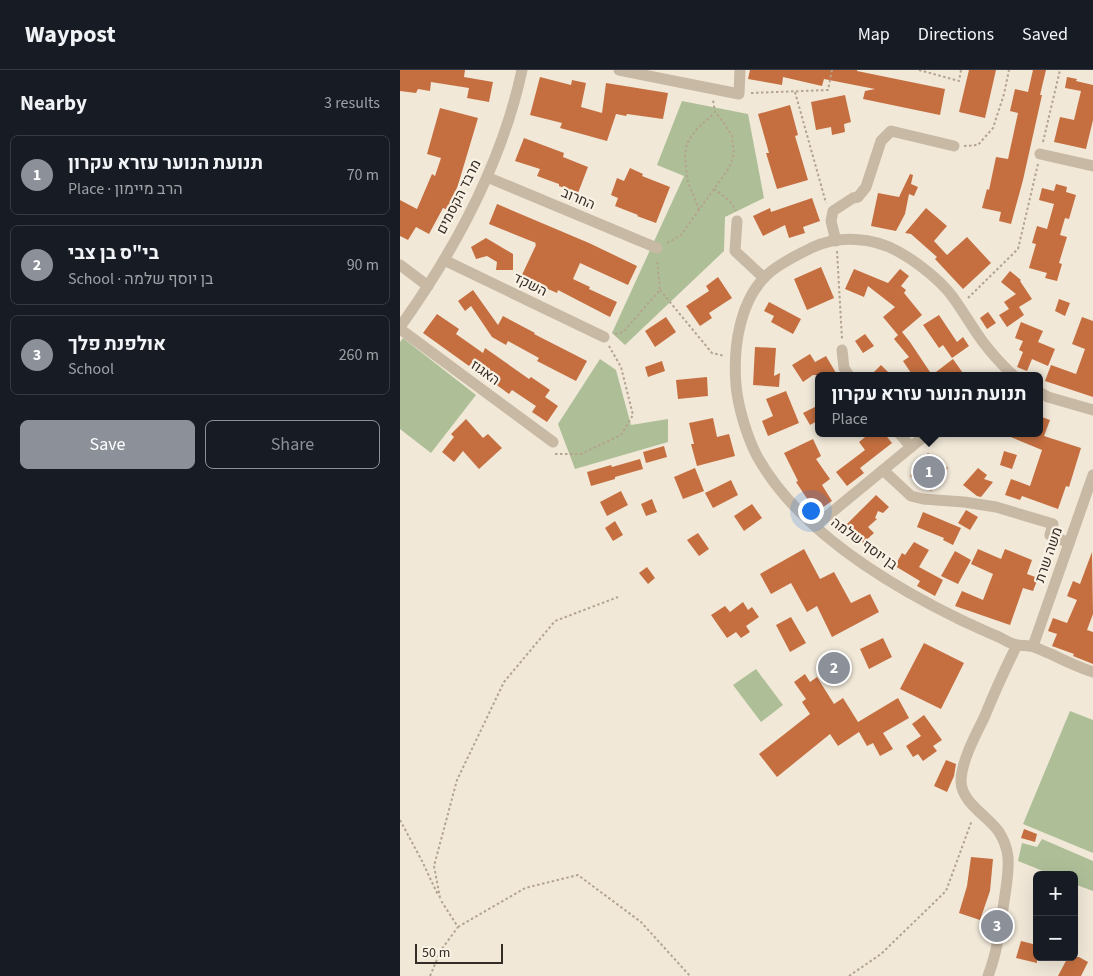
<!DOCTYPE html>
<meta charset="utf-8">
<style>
body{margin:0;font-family:"Source Sans 3",Heebo,sans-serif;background:#242831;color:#f1f3f6}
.controls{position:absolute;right:15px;bottom:15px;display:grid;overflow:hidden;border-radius:8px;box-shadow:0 5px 20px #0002}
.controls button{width:45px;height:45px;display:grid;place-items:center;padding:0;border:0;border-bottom:1px solid #363941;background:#171b24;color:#f1f3f6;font:25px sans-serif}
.scale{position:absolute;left:15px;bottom:12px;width:88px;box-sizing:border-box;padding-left:5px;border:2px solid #342c26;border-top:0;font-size:14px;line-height:18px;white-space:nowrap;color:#342c26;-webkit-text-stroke:4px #f9f1e4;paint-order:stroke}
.you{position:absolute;left:410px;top:440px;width:18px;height:18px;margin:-12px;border:4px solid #fff;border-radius:50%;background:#1a73e8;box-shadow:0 0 0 8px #1a73e833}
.badge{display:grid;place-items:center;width:32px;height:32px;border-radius:50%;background:#8c9099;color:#fff;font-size:16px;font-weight:700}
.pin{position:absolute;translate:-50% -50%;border:2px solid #fff;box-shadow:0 1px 5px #0006}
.popup{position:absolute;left:415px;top:302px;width:228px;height:65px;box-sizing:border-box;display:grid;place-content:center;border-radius:8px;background:#171b24;filter:drop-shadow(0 1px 4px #0005);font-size:16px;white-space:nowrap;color:#9ea1a6}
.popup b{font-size:19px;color:#f1f3f6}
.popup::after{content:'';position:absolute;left:50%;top:100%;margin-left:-10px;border:10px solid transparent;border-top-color:#171b24}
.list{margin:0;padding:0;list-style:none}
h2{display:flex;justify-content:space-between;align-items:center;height:65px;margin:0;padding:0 20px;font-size:21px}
h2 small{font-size:16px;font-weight:400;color:#9ea1a6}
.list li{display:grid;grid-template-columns:32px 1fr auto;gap:15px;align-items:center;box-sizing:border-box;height:80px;margin:0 10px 10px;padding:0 10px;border:1px solid #363941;border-radius:8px}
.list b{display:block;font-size:19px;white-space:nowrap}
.list p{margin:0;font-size:16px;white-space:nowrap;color:#9ea1a6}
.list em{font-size:16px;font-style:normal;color:#9ea1a6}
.actions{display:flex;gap:10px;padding:15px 20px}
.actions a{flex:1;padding:11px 0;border:1px solid #8c9099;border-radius:8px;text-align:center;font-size:18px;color:#8c9099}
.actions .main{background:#8c9099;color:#fff}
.map{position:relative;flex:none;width:693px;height:906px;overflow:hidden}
header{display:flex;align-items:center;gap:30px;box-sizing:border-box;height:70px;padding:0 25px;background:#171b24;border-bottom:1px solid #363941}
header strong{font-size:24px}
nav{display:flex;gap:28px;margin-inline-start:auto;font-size:18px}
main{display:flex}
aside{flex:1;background:#171b24}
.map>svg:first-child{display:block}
.green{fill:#aebf98}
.building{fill:#c56f41}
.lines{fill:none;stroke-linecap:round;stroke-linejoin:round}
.path{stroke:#b4a38e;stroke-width:2;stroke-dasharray:2.5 2.5;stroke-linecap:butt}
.minor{stroke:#c8b9a4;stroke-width:11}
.labels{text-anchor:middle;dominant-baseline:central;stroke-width:4.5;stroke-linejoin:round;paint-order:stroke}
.street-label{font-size:14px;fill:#342c26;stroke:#f9f1e4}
</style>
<header>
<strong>Waypost</strong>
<nav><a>Map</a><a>Directions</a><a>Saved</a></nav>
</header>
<main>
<aside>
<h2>Nearby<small>3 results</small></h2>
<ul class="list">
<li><span class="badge">1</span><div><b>תנועת הנוער עזרא עקרון</b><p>Place · הרב מיימון</p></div><em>70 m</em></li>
<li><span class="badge">2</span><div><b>בי&quot;ס בן צבי</b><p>School · בן יוסף שלמה</p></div><em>90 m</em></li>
<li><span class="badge">3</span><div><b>אולפנת פלך</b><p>School</p></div><em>260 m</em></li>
</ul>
<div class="actions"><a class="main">Save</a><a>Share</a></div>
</aside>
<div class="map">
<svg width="693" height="906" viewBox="0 0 693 906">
<rect width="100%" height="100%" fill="#f1e8d8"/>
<g class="green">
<polygon points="282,31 348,44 364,128 325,147 324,181 225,275 212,263 284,106 257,95"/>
<polygon points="3,268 76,325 31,383 0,359 0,272"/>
<polygon points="200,289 216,300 231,355 268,349 268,372 175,399 158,354"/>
<polygon points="356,599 383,635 361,652 333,615"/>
<polygon points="670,641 693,650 693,783 623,754"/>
<polygon points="642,769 693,791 693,821 674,814 674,805 653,805 618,791 622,773 637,777"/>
</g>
<g class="building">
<polygon points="0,0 65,0 64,7 93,12 89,32 67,28 69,18 31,12 30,21 18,19 16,23 0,21"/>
<polygon points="350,0 457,0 457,1 545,19 540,45 463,29 465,21 475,19 424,9 422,16 383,7 382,15 348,9"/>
<polygon points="569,0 596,0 585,48 559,42"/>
<polygon points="633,0 646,0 640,25 642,25 623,110 611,154 599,151 601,142 582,138 587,119 589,120 596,87 608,89 618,43 610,41 615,19 628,22"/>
<polygon points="140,7 171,15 172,10 186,13 181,37 202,43 206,13 268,23 263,49 227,44 226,46 216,44 207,71 160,58 162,53 130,45"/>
<polygon points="667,7 677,9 676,11 693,15 693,50 686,79 654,72 660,47 674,50 681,21 665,18"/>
<polygon points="445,25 451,52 444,54 445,62 432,65 431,57 416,60 411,32"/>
<polygon points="390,35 398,65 395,66 408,110 377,119 366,83 369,83 358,44"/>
<polygon points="40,38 78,48 58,115 48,140 43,138 29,164 16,157 8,170 0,166 0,130 17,139 32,104 35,106 41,88 27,84"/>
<polygon points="124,68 164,83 163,87 188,97 178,123 159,116 159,114 137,106 140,99 115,91"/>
<polygon points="230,98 243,104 242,106 270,117 256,153 237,146 238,145 215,136 218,128 211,125 217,108 224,111"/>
<polygon points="510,104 513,105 511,114 518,117 514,126 509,124 505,144 496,161 471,156 478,123 499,127"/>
<polygon points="656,114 667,117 666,122 676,125 669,149 665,148 660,165 667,167 659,193 662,194 657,211 645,208 647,203 629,198 636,174 632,173 637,156 647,159 654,134 639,130 642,118 654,121"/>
<polygon points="412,128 420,151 403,157 405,163 389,168 385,155 363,166 353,146 370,138 371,142"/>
<polygon points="97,134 189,173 237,196 228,215 180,193 173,209 190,217 189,219 217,232 210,247 158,220 157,223 121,207 136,175 135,174 136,173 89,154"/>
<polygon points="526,138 547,156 534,171 547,185 567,167 591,193 563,219 535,189 537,187 511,164 505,163"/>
<polygon points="86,168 113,184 113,200 96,200 97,192 87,186 76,189 71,177"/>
<polygon points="421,197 434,228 407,240 394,209"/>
<polygon points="454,199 488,213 500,199 509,206 501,216 506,220 504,223 522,245 502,262 510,272 532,305 553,289 565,306 513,306 503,291 509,287 494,269 498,265 483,247 495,237 468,216 464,227 445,219"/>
<polygon points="610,201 621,210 620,211 632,229 619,237 624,245 607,257 599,245 609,239 604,232 616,224 601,212"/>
<polygon points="318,207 332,228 309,243 312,248 300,256 286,236 309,221 306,216"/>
<polygon points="73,220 98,255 103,246 135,263 134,264 187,291 176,311 137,291 139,288 108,271 106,275 92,267 71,236 65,241 58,231"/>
<polygon points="659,229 670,233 665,246 655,241"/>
<polygon points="369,232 401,249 393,264 371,252 374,246 364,241"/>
<polygon points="588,242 596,253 587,259 580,248"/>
<polygon points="37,244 59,259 56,264 83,283 85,278 129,309 131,307 150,320 145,327 158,336 147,352 132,342 136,336 112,320 109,324 94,313 97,309 73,291 69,296 23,263"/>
<polygon points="539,245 557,272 563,267 569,276 552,288 543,275 539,278 523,255"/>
<polygon points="266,247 276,262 255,277 245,261"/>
<polygon points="682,247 693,251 693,327 645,311 651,295 676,304 685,279 672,274"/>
<polygon points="621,252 643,261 638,272 655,279 648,296 632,289 627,301 617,297 623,282 619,280 623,271 615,268"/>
<polygon points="465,264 474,276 463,283 455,271"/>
<polygon points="355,277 376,278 374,306 380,303 379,317 353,315"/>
<polygon points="410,284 415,292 426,286 436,303 431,306 413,305 403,312 392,295"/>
<polygon points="262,291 265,301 248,307 245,297"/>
<polygon points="481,295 492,306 470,306"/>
<polygon points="307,307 308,326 278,329 276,310"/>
<polygon points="386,321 399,353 368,366 362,351 373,346 366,329"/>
<polygon points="419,335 419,350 410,355 403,343"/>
<polygon points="639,346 650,350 644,366 681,378 669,417 666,416 658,439 622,426 620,430 605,425 611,409 630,416 642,380 601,363 639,363"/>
<polygon points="313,348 317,367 329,364 335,386 297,396 291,374 294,374 289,353"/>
<polygon points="66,349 83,368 88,364 102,378 79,399 63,381 54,392 42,382 54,367 51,364"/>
<polygon points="470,363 474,363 477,367 482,363 484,363 492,373 460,398 464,403 447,416 436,402 465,380 459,372"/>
<polygon points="413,369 421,386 416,389 430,409 422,415 432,431 416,442 396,412 398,411 384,383"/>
<polygon points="264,376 267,387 246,393 243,382"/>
<polygon points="604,381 617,385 612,399 600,395"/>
<polygon points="528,383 548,398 531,421 510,406"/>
<polygon points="240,389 243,399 215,407 215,409 191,416 187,402 211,395 212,397"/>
<polygon points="295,398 304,421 283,429 274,407"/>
<polygon points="578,398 587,405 584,409 593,412 581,427 577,426 563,415"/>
<polygon points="331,410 338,425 313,438 305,423"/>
<polygon points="221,421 228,435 207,446 200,432"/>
<polygon points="476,425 489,437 483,443 478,441 475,448 477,449 468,457 474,463 463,473 446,455"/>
<polygon points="252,429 257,442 246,446 241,434"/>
<polygon points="352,434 362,448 344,461 334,446"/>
<polygon points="566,440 578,447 570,460 558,453"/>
<polygon points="523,442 561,458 553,475 543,470 544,468 517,457"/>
<polygon points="215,451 223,465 213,471 205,458"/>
<polygon points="298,463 309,479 299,486 287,470"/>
<polygon points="514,472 529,480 519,497 543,510 535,526 517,516 520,511 495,496 502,483 505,485"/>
<polygon points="404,479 420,509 434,502 451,533 470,524 479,542 432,567 417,536 407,542 391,513 371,524 360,504"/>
<polygon points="578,479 601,489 605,479 632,490 627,504 638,508 633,521 623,518 610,555 555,536 562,521 583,530 593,504 571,494"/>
<polygon points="555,481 571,490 558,514 541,506"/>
<polygon points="692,482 693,544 687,560 693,562 693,594 673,586 674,584 652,576 657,564 648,561 653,548 667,553 677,530 667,526 673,511 680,514"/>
<polygon points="247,497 255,508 248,514 239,503"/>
<polygon points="343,532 348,540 352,537 359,547 346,556 350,562 341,568 336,562 327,568 311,545 325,536 330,542"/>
<polygon points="391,547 406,573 390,582 376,555"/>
<polygon points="483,568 492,587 469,599 460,579"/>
<polygon points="524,573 564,593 541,639 500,619"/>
<polygon points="405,604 410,612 417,607 434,634 443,628 458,652 498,628 509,648 483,663 493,679 480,686 473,673 467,676 459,662 438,676 430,664 377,707 359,684 410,644 402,632 406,629 394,612"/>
<polygon points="524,645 542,670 533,676 537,681 523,691 518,684 513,687 506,676 521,666 512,654"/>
<polygon points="546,690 556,694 554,706 547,722 534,716"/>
<polygon points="624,759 637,764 635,772 621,768"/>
<polygon points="571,787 593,789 590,821 580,850 559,843 567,816"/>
<polygon points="621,871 637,875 637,893 616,888"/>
<polygon points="668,887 679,887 688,892 681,906 658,906"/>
</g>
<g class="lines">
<g class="path">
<polyline points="519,0 559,11 561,0"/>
<polyline points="395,22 426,133"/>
<polyline points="351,23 428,20 432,0"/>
<polyline points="643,72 660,0"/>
<polyline points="564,76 578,75 593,58 604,24 609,0"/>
<path d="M 314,119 C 322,125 332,131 336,141"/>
<polyline points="299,140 287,109 285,86 287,73 296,60 314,43"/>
<polyline points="267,173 281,165 329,98 334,84 332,66 324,53 315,42 313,30"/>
<polyline points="437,181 442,269"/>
<polyline points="260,220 312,283 325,286"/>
<polyline points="568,228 618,179 638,94"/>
<polyline points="215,264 223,262 260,220 257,189"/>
<polyline points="155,384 181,384 221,365 233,345 221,297 209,276"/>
<polyline points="0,750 22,791 38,825"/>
<polyline points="40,828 34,796 57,710 104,612 155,551 218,527"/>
<polyline points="58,857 125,818 178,805 241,852 290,906"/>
<polyline points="30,906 41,880 58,857 40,829"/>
<polyline points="449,906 481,884 546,821 572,750"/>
</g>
<g class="minor">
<polyline points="219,0 339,24 340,0"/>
<polyline points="640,84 693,96"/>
<polyline points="87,107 257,178"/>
<polyline points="337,151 335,181 364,208"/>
<polyline points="436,171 431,151 433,141 453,128 458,127 466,117 481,71 491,61 554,76"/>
<polyline points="44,190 204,267"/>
<polyline points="0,195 28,216"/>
<path d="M 0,257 C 55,180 102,93 122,0"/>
<polyline points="0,259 153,372"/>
<polyline points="442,280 444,298 449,306"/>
<path d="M 614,306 C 602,295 592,284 583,272 C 572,257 563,241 552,226 C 540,210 517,192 499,182 C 473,167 439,165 411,178 C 396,186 380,193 368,204 C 339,230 333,279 336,315 C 338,337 347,367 357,386 C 398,460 487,514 561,550 C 574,556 586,562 599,567 C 604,570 610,573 616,575 C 622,576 628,575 634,577 C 640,579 645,582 651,584 C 665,591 678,597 693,602"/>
<polyline points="639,322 648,327 693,340"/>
<polyline points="499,363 511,377"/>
<polyline points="483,400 511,426 523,429 564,432 596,437 653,454 650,465 669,473"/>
<polyline points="415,456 528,363"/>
<polyline points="633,576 693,405"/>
<path d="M 588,906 C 598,880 601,852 605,825 C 607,812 609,800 608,787 C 607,778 604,770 599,762 C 588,746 562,733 561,712 C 561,692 575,666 584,648 C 594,623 605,599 617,575"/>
</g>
</g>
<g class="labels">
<g class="street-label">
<text transform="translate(59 127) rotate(-63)">מרבד הקסמים</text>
<text transform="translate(178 129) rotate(23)">החרוב</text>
<text transform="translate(130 215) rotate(26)">השקד</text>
<text transform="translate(85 303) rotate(36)">האגוז</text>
<text transform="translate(464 474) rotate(36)">בן יוסף שלמה</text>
<text transform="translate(649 485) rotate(-71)">משה שרת</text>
</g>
</g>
</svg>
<div class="controls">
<button>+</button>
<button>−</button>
</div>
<div class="scale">50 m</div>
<div class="you"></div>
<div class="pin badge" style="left:529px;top:402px">1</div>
<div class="popup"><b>תנועת הנוער עזרא עקרון</b>Place</div>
<div class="pin badge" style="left:434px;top:598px">2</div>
<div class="pin badge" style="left:597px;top:856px">3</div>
</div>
</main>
